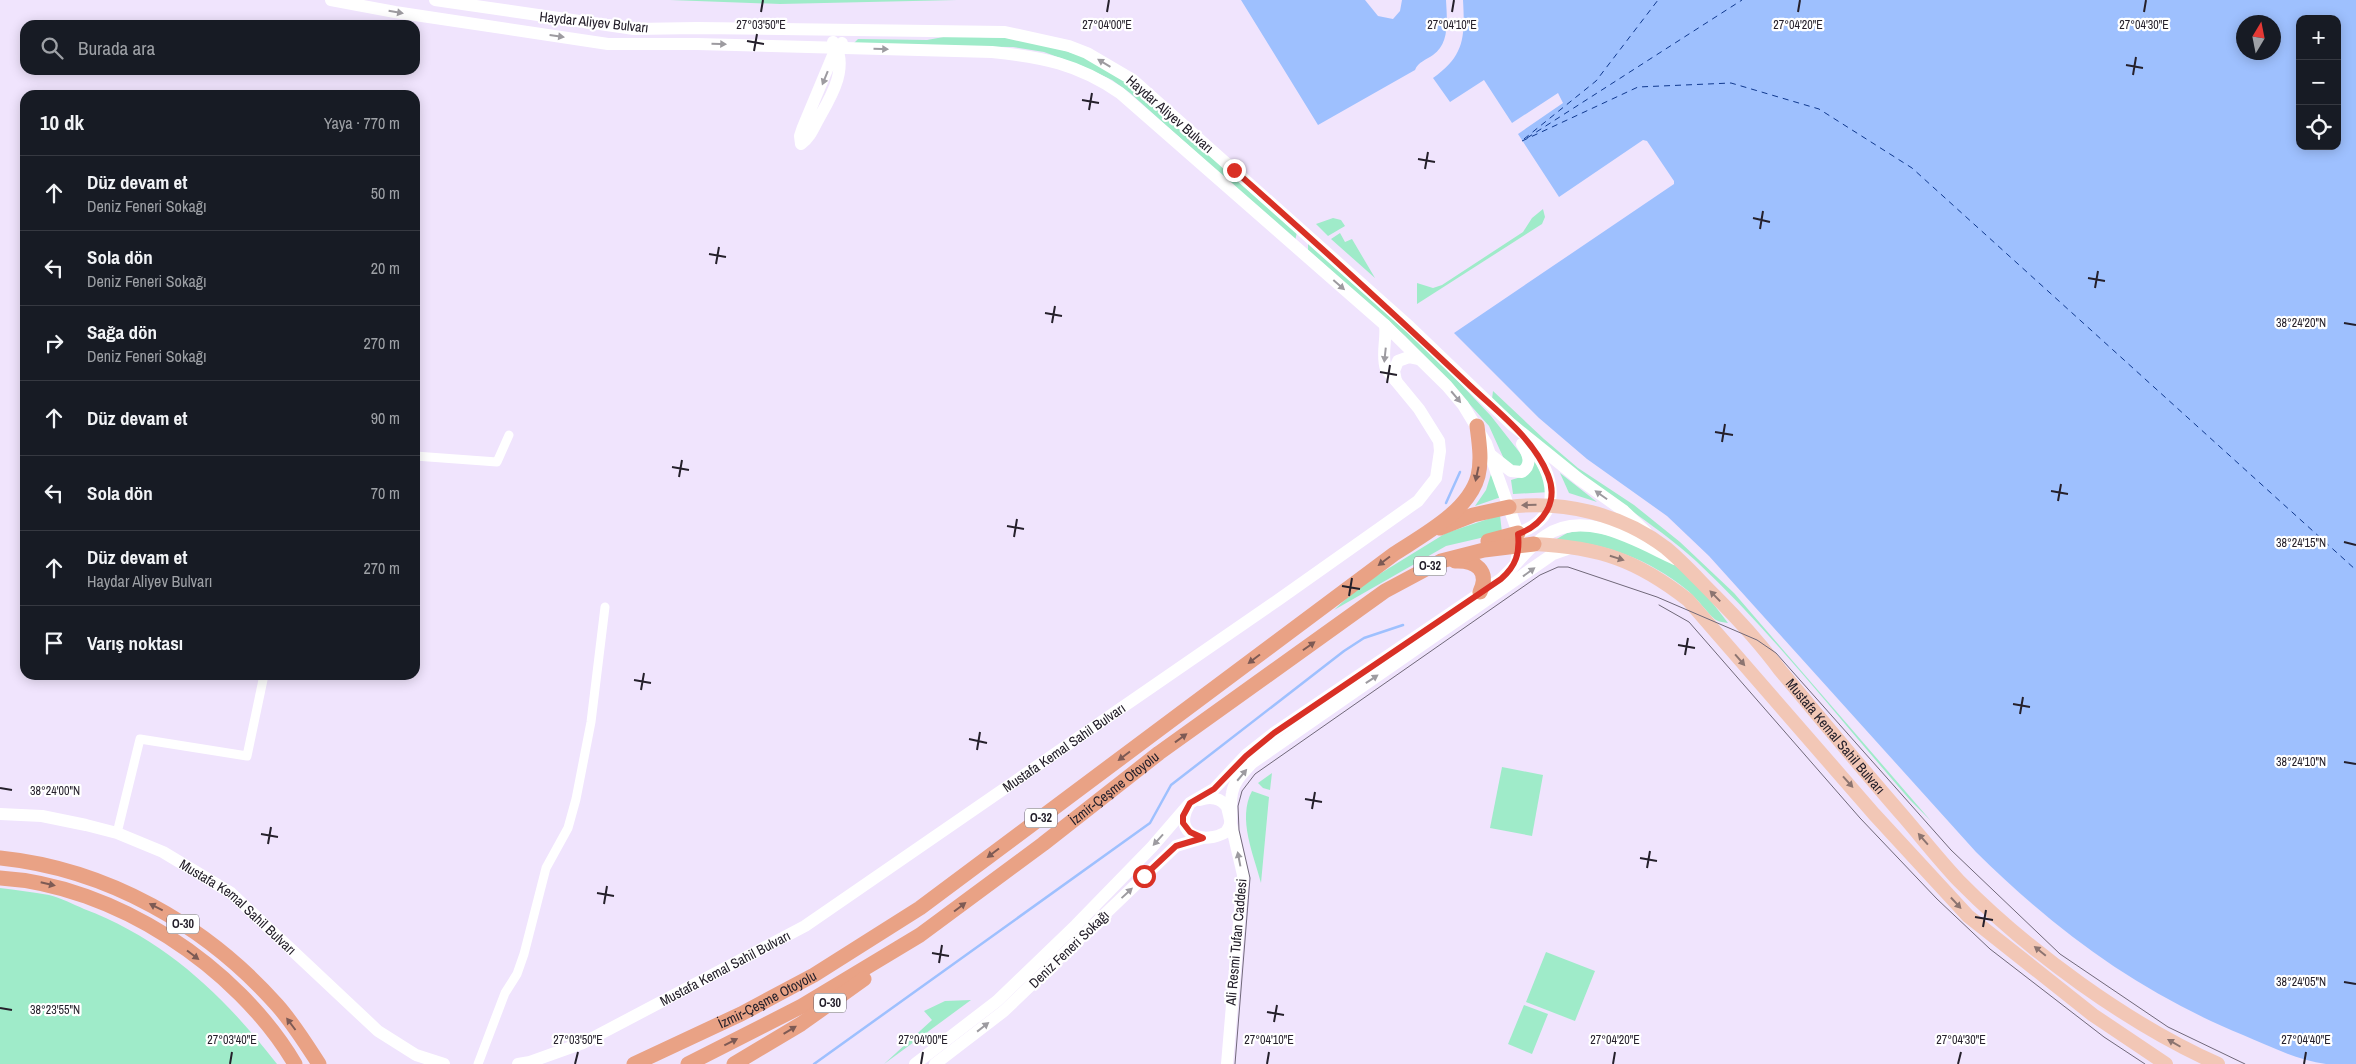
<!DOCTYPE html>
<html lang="tr">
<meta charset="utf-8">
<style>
body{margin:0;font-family:"Archivo Narrow",sans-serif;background:#242831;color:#f1f3f6}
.controls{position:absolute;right:15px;top:15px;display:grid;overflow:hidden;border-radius:10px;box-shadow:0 2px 12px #0003}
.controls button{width:45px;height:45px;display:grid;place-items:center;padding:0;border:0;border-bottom:1px solid #363941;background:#171b24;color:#f1f3f6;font:25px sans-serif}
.compass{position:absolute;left:2236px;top:15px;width:45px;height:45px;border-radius:50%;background:#171b24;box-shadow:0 2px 12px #0003;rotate:10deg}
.stop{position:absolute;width:15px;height:15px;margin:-11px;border:4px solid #d93025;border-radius:50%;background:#fff}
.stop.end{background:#d93025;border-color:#fff;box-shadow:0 1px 5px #0008}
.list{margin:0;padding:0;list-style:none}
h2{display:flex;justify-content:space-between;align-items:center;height:65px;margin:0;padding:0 20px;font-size:21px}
h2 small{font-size:16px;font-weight:400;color:#9ea1a6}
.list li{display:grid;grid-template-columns:32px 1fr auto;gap:15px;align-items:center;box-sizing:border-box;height:75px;padding:0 20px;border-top:1px solid #363941}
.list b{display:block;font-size:19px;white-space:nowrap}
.list p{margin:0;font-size:16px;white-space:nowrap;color:#9ea1a6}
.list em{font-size:16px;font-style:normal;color:#9ea1a6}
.icon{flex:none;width:28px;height:28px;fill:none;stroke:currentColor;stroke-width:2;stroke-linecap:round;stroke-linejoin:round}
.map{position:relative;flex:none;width:2356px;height:1064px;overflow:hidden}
.search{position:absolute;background:#171b24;box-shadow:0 2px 12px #0003;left:20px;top:20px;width:400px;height:55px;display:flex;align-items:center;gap:12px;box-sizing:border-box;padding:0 18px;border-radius:15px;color:#9ea1a6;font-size:19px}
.panel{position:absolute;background:#171b24;box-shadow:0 2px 12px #0003;left:20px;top:90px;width:400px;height:590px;border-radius:15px}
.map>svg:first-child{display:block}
.green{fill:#9febc9}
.water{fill:#9ec0fe;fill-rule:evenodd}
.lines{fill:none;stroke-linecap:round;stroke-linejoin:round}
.stream{stroke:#9ec0fe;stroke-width:2.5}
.ferry{stroke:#10398f;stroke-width:1;stroke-dasharray:6 5;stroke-linecap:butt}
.street{stroke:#fff;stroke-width:9}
.secondary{stroke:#fff;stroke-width:12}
.primary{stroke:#f2c7b6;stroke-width:14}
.highway{stroke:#e9a285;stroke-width:15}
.tram{stroke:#706879;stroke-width:1}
.oneway{fill:#9d9ba0}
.oneway2{fill:#7d5a54}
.oneway3{fill:#8c7470}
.route{stroke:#d93025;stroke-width:6}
.ticks{fill:none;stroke:#25202b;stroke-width:2}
.labels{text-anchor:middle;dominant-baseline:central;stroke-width:4.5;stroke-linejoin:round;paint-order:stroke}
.shield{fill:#fff;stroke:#66636b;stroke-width:1}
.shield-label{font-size:12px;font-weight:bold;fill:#25202b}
.street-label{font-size:14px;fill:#25202b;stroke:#fff}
.ticks-label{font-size:12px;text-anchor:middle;fill:#25202b;stroke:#fff;stroke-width:4.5;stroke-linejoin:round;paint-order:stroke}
</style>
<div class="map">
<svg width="2356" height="1064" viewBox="0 0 2356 1064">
<rect width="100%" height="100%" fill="#f0e4fd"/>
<g class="green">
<polygon points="670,0 957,0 780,4"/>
<polygon points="949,36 1007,38 1045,44 1084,57 1133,86 1297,232 1295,241 1130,93 1112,80 1082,66 1044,52 1013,47 852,45 858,39 927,40"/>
<polygon points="1543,209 1545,217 1542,224 1417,304 1417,283 1433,288 1442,285 1523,232 1532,218"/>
<polygon points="1333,218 1341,220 1345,226 1328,236 1316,224"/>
<polygon points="1340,233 1345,242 1352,239 1375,278 1331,239"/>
<polygon points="1308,243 1438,360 1491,416 1524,458 1523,467 1509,470 1489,426 1449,381 1405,336 1308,250"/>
<path d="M 1493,391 L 1544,439 L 1578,468 L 1634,505 L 1680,542 L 1734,593 L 1931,821 L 1910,800 C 1840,720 1774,634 1696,561 C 1664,532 1628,509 1594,484 C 1558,457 1525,429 1492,399 Z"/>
<polygon points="1535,461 1550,492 1513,494 1511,480 1528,475"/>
<polygon points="1560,473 1597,502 1569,493"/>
<polygon points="1491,474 1501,497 1475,506 1486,490"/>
<polygon points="1500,515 1502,533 1446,546 1334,610 1360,586 1446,533"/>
<path d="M 1584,530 C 1614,535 1647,547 1673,564 C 1695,579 1712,602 1728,623 C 1724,622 1719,622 1716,620 C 1711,617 1695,596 1687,590 C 1649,559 1603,542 1555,540 L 1567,533 Z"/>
<polygon points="1502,767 1543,775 1532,836 1490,828"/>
<polygon points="1272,773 1270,790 1263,788 1258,783"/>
<path d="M 1252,791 L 1269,797 L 1261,883 C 1254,855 1237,819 1252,791 Z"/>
<path d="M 0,888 C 16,890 33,892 49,895 C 61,898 73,904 84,909 C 166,940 224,996 277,1064 L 0,1064 Z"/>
<polygon points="1546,952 1595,971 1575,1021 1526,1002"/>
<polygon points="971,1000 884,1064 932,1020 924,1011 945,1001"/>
<polygon points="1524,1005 1548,1014 1532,1054 1508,1044"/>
</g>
<g class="water">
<path d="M 1241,0 L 1365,0 L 1378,16 L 1393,19 L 1400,11 L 1402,0 L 1446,0 C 1447,19 1450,43 1433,55 C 1426,60 1418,62 1415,70 L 1318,125 Z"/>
<path d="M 1463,0 L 2356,0 L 2356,1064 C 2346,1064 2335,1064 2326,1064 C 2297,1060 2269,1046 2243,1035 C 2138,992 2056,931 1976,852 L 1709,556 L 1667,516 L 1587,459 L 1539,418 L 1454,333 L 1674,184 L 1674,181 L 1647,141 L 1643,140 L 1559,197 L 1518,134 L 1563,103 L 1558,93 L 1512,123 L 1484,80 L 1450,102 L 1433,78 C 1465,56 1465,36 1463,0 ZM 2300,19 L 2337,19 L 2337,146 L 2300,146 ZM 2244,22 L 2274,22 L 2274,52 L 2244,52 Z"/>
</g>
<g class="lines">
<g class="stream">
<polyline points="1446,503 1460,472"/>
<polyline points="814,1064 1150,823 1171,785 1344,651 1364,638 1403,625"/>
</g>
<g class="ferry">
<polyline points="1527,138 1742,0"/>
<polyline points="1524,139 1596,81 1658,0"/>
<polyline points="1522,141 1638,87 1731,83 1819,109 1912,168 2356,570"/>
</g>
<g class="street">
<polyline points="415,456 497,462 509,435"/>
<polyline points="117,833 140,739 247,756 264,675"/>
<polyline points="478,1064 505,993 517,974 524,954 546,868 568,828 576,799 591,722 605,607"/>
</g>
<g class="secondary">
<path d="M 331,0 L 395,12 L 608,44 L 697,44 L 992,52 C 1042,57 1078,64 1120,93 L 1385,325 L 1447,386 L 1463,405 L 1486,443 L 1518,533 L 1519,545 L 1516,562"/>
<polyline points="435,0 634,29 697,28 1005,32 1069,46 1087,53 1133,80 1410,327 1511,424 1579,479 1624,511 1646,532"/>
<path d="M 833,42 C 850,66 831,97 819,118 C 814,127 810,138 801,144 L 800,136 L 803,127 L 836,48 L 842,43"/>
<polyline points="1396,381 1394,371 1398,361 1409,357 1419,359"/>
<path d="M 1492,456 L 1511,471 L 1522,472 C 1533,464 1528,454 1522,444"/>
<path d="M 1518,533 C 1565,517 1555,474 1528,443"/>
<path d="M 1200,800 C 1210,796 1221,798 1227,807 L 1243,875 L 1227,1064"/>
<path d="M 1188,807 C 1173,835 1205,845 1226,832 C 1235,821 1229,807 1232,793 C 1234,781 1244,772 1252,763 L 1553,554 L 1570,548"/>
<path id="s1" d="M 0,814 L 42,816 L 86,825 L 117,833 L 163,852 L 231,893 L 378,1031 L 416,1055 L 444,1064"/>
<path id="s2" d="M 518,1064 L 530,1062 L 583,1043 L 805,926 L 1278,600 L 1418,501 L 1436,478 L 1440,451 L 1439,441 L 1419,409 L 1386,369 C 1381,355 1387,339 1385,325"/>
<path d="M 915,1064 L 997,1001 L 1076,925 L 1152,847 L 1190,803 L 1214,789 L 1246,755 L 1274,733 L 1501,579 C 1517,565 1527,548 1545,536 C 1585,508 1638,542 1675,559"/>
<polyline points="935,1064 1004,1011 1176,846 1203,838"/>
</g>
<g class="primary">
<path id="s3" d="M 1509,507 C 1563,500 1622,514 1666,548 C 1683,562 1699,580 1715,596 C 1738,619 1760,643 1780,670 C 1821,719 1862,769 1904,817 C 1922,838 1940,861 1959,881 C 2028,951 2128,1024 2218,1064"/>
<path d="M 1534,544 C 1599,547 1637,560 1688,600 L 1874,814 L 1968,916 L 2093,1015 L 2166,1064"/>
</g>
<g class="highway">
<polyline points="1440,528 1473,515 1509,507"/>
<polyline points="1488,541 1518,533"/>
<path d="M 1455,561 C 1476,560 1490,571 1480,592"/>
<path d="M 0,858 C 107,869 206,925 277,1005 C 293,1023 306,1044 319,1064"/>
<path d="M 0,878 C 114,885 237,966 295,1064"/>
<path id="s4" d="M 634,1064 L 741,1014 L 814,975 L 920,908 L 1394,554 C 1423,535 1469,511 1478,476 C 1482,460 1479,442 1477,426"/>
<path id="s5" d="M 688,1064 L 802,1006 L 920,935 L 1043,844 L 1159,753 L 1385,591 L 1441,561 L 1484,550 L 1534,544"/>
<polyline points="734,1064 801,1024 864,979"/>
</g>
<g class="tram">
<polyline points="1659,605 1689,622 1860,818 1937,899 1990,949 2104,1037 2145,1064"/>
<polyline points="1235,1064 1250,878 1239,830 1238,806 1242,791 1255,774 1540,575 1558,567 1568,567 1657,597 1757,640 1776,653 1951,850 2060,954 2168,1027 2245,1064"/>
</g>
</g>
<defs><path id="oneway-solid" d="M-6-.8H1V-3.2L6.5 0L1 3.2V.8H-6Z" transform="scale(1.25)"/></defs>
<g class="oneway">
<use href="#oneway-solid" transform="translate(396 12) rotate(10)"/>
<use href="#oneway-solid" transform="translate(557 36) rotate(8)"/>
<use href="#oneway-solid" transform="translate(719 44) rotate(2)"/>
<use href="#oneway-solid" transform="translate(881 49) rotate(2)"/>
<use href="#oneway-solid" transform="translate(1104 63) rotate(-149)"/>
<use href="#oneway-solid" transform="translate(825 78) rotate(112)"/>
<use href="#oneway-solid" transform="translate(1339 285) rotate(41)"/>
<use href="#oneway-solid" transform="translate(1385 355) rotate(96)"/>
<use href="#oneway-solid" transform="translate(1456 397) rotate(50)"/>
<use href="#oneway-solid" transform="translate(1601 495) rotate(-145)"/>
<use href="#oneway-solid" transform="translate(1529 572) rotate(-36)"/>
<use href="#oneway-solid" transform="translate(1372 679) rotate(-34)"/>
<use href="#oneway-solid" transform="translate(1242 775) rotate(-50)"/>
<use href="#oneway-solid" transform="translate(1158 840) rotate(132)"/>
<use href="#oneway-solid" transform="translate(1239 859) rotate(-101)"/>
<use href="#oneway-solid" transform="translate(1127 893) rotate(-43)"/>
<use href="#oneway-solid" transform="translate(983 1027) rotate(-38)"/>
</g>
<g class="oneway2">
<use href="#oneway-solid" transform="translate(1477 474) rotate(102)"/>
<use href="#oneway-solid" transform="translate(1384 561) rotate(143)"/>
<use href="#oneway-solid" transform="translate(1309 646) rotate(-35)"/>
<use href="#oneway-solid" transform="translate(1254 659) rotate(143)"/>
<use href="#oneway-solid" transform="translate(1181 738) rotate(-36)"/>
<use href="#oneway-solid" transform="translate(1124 756) rotate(143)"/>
<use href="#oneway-solid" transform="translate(993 853) rotate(143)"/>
<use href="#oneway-solid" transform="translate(48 884) rotate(13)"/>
<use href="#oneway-solid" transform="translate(156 907) rotate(-153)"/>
<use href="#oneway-solid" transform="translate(960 907) rotate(-37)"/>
<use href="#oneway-solid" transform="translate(193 955) rotate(37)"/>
<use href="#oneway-solid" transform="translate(291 1024) rotate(-127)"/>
<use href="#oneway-solid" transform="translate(790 1030) rotate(-31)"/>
<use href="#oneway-solid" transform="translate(731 1042) rotate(-27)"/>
</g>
<g class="oneway3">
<use href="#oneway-solid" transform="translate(1529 505) rotate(179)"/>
<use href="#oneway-solid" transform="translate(1617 558) rotate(17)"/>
<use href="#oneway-solid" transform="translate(1715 596) rotate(-134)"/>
<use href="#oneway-solid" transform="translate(1740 660) rotate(49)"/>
<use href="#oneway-solid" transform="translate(1848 782) rotate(48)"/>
<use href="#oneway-solid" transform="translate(1923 839) rotate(-131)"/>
<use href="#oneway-solid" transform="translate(1956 903) rotate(47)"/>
<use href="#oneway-solid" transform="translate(2040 951) rotate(-141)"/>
<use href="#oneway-solid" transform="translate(2174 1043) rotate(-150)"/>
</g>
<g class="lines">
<path class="route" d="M 1144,876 L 1176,846 L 1203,838 L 1190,832 L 1183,823 L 1183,816 L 1190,803 L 1214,789 L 1246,756 L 1274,733 L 1501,579 C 1516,566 1520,553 1518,534 C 1543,525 1559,502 1548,475 C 1533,437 1494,409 1466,382 C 1390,310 1312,239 1234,170"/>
</g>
<path class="ticks" d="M 761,12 L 763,0M 1107,12 L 1109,0M 1452,12 L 1454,0M 1798,12 L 1800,0M 2144,12 L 2146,0M 747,41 L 764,44M 754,51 L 757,34M 2126,65 L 2143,68M 2133,75 L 2136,57M 1082,100 L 1099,103M 1089,110 L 1092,93M 1418,159 L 1435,162M 1425,169 L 1428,152M 1753,218 L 1770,222M 1760,229 L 1763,211M 709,254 L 726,257M 716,264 L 719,247M 2088,278 L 2105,281M 2095,288 L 2098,271M 1045,313 L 1062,316M 1052,323 L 1055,306M 2344,323 L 2356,325M 1380,372 L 1397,375M 1387,383 L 1390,365M 1715,432 L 1733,435M 1722,442 L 1725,424M 672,467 L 689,470M 679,477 L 682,460M 2051,491 L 2068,494M 2058,501 L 2061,484M 1007,526 L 1024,529M 1014,537 L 1017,519M 2344,542 L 2356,545M 1342,586 L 1360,589M 1349,596 L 1352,578M 1678,645 L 1695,648M 1685,655 L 1688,638M 634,680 L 651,683M 641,690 L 644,673M 2013,704 L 2030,707M 2020,714 L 2023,697M 969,739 L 987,743M 977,750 L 980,732M 2344,762 L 2356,764M 0,788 L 12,790M 1305,799 L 1322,802M 1312,809 L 1315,792M 261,834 L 278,837M 268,844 L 271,827M 1640,858 L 1657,861M 1647,868 L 1650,851M 597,893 L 614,896M 604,904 L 607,886M 1975,917 L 1993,920M 1983,927 L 1986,910M 932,953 L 949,956M 939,963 L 942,945M 2344,982 L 2356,984M 0,1008 L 12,1010M 1267,1012 L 1284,1015M 1274,1022 L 1277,1005M 230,1064 L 232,1052M 575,1064 L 578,1052M 921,1064 L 923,1052M 1267,1064 L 1269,1052M 1613,1064 L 1615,1052M 1958,1064 L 1961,1052M 2304,1064 L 2306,1052"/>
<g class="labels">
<g class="shield">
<rect x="1414" y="556.5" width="32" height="19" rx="4"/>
<rect x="1025" y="808.5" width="32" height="19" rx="4"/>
<rect x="167" y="914.5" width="32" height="19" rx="4"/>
<rect x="814" y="993.5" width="32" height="19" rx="4"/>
</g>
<g class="shield-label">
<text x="1430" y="566">O-32</text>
<text x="1041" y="818">O-32</text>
<text x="183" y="924">O-30</text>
<text x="830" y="1003">O-30</text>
</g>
<g class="street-label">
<text transform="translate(594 22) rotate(6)">Haydar Aliyev Bulvarı</text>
<text transform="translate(1170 114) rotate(41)">Haydar Aliyev Bulvarı</text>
<text stroke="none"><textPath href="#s3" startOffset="420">Mustafa Kemal Sahil Bulvarı</textPath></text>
<text stroke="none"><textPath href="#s2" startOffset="634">Mustafa Kemal Sahil Bulvarı</textPath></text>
<text stroke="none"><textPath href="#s5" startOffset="509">İzmir-Çeşme Otoyolu</textPath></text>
<text stroke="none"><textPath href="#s1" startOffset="262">Mustafa Kemal Sahil Bulvarı</textPath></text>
<text transform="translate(1236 942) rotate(-85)">Ali Resmi Tufan Caddesi</text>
<text transform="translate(1069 949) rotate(-44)">Deniz Feneri Sokağı</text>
<text stroke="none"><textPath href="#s2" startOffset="229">Mustafa Kemal Sahil Bulvarı</textPath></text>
<text stroke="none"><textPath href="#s4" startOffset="148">İzmir-Çeşme Otoyolu</textPath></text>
</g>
</g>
<g class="ticks-label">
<text x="761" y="29">27°03'50"E</text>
<text x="1107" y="29">27°04'00"E</text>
<text x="1452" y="29">27°04'10"E</text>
<text x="1798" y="29">27°04'20"E</text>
<text x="2144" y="29">27°04'30"E</text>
<text x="2301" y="327">38°24'20"N</text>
<text x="2301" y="547">38°24'15"N</text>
<text x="2301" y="766">38°24'10"N</text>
<text x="55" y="795">38°24'00"N</text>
<text x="2301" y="986">38°24'05"N</text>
<text x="55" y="1014">38°23'55"N</text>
<text x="232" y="1044">27°03'40"E</text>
<text x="578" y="1044">27°03'50"E</text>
<text x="923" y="1044">27°04'00"E</text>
<text x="1269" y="1044">27°04'10"E</text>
<text x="1615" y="1044">27°04'20"E</text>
<text x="1961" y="1044">27°04'30"E</text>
<text x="2306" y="1044">27°04'40"E</text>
</g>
</svg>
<div class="controls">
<button>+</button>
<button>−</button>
<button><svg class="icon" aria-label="locate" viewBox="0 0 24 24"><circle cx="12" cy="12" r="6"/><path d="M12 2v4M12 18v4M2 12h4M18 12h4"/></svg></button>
</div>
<svg class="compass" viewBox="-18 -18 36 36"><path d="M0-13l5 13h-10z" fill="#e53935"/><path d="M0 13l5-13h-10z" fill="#9ea1a6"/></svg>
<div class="stop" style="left:1144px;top:876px"></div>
<div class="stop end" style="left:1234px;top:170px"></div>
<div class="search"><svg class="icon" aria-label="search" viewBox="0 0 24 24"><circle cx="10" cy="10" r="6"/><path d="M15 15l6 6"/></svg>Burada ara</div>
<section class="panel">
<h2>10 dk<small>Yaya · 770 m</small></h2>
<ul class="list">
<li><svg class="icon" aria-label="ahead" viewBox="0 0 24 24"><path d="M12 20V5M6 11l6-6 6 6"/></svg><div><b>Düz devam et</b><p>Deniz Feneri Sokağı</p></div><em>50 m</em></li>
<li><svg class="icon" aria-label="left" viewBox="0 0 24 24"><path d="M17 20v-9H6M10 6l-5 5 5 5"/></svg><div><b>Sola dön</b><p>Deniz Feneri Sokağı</p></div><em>20 m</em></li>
<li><svg class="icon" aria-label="right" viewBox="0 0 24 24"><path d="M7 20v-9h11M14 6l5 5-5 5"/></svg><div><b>Sağa dön</b><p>Deniz Feneri Sokağı</p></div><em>270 m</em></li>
<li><svg class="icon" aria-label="ahead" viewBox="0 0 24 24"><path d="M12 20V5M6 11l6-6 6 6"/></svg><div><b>Düz devam et</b></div><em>90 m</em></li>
<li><svg class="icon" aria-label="left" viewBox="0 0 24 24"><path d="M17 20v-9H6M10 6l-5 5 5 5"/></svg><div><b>Sola dön</b></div><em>70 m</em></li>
<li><svg class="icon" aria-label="ahead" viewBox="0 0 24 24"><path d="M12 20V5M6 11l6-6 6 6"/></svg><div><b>Düz devam et</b><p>Haydar Aliyev Bulvarı</p></div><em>270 m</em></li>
<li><svg class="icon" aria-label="arrive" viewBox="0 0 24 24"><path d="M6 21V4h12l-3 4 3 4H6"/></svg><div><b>Varış noktası</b></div></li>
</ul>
</section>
</div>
